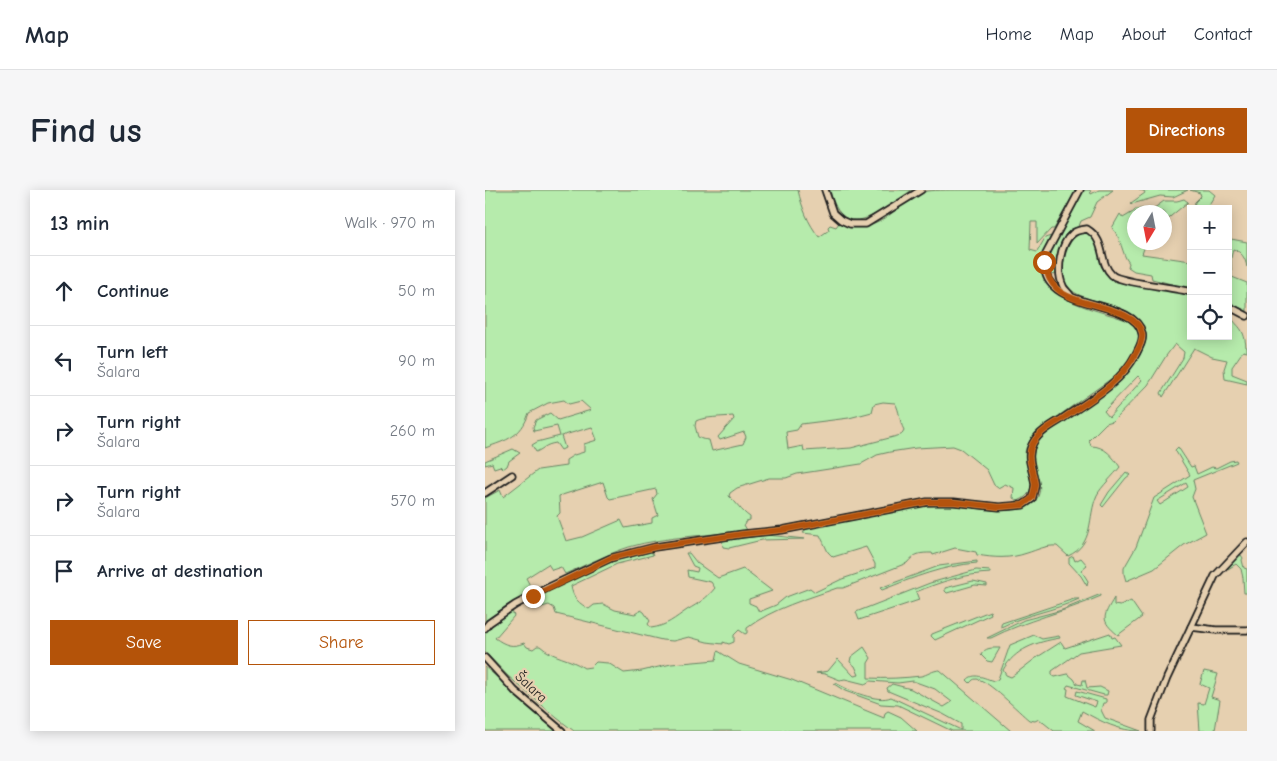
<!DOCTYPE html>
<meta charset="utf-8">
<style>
body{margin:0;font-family:"Comic Neue",sans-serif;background:#f6f6f7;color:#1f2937}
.controls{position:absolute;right:15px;top:15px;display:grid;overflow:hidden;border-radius:0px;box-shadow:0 2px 12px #0003}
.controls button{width:45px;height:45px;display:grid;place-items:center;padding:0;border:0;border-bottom:1px solid #e0e1e3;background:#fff;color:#1f2937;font:25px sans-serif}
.compass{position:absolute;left:642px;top:15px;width:45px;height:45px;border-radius:50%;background:#fff;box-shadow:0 2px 12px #0003;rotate:190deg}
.stop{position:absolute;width:15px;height:15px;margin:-11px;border:4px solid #b45309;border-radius:50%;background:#fff}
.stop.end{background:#b45309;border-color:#fff;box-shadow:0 1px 5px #0008}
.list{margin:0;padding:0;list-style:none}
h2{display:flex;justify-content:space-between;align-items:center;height:65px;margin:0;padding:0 20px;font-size:21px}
h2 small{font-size:16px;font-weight:400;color:#747a83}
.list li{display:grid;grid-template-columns:32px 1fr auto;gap:15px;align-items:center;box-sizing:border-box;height:70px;padding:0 20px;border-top:1px solid #e0e1e3}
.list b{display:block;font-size:19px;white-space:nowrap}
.list p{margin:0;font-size:16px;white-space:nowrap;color:#747a83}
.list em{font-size:16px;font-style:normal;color:#747a83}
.actions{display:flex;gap:10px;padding:15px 20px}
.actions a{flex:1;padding:11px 0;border:1px solid #b45309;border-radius:0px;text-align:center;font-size:18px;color:#b45309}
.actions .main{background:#b45309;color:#fff}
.icon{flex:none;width:28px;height:28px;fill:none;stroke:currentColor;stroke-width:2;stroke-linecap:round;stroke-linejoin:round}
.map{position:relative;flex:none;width:762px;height:541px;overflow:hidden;border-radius:0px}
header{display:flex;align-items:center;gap:30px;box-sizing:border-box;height:70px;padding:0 25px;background:#fff;border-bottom:1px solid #e0e1e3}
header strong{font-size:24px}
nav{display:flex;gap:28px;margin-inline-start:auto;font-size:18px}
.intro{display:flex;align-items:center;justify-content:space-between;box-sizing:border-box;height:120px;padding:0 30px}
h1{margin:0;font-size:35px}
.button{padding:12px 22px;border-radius:0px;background:#b45309;color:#fff;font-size:18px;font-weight:700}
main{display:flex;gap:30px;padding:0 30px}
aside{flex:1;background:#fff;border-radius:0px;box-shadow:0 2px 12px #0003}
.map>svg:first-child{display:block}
.green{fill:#b6ebac;stroke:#698464;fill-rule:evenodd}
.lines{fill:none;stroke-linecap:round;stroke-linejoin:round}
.minor-casing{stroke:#1c1c1c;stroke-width:9}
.minor{stroke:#e6d0b0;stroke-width:5.5}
.route{stroke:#b45309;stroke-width:6}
.labels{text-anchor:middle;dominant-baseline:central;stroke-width:4.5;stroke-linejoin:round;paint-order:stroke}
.street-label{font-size:14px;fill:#1c1c1c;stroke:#e6d0b0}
</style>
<header>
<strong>Map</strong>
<nav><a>Home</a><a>Map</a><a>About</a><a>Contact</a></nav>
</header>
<div class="intro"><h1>Find us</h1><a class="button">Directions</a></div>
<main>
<aside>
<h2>13 min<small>Walk · 970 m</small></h2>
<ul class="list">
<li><svg class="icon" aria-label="ahead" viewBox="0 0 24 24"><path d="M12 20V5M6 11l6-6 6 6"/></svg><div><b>Continue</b></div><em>50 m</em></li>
<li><svg class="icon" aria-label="left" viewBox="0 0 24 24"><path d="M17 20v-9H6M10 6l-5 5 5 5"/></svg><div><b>Turn left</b><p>Šalara</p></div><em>90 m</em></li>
<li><svg class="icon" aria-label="right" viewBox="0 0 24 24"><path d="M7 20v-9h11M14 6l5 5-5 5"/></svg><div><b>Turn right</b><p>Šalara</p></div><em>260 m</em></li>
<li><svg class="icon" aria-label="right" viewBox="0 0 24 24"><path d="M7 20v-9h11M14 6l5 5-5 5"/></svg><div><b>Turn right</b><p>Šalara</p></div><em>570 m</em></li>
<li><svg class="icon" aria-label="arrive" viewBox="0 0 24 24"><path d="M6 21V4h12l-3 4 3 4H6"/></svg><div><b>Arrive at destination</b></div></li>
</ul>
<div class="actions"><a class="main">Save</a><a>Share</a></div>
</aside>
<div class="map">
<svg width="762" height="541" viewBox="0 0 762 541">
<rect width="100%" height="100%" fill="#e6d0b0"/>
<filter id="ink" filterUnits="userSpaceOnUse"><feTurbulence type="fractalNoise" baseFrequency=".02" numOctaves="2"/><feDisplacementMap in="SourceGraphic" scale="10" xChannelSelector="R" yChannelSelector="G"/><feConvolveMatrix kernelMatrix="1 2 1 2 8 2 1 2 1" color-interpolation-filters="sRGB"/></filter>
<g filter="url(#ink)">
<g class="green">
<path d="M 0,0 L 313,0 C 317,18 323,33 334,47 L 344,40 L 343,37 L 345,35 L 351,37 L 354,33 C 397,49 407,13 442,1 C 452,0 469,0 480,0 C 517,0 554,0 591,0 L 569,39 L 566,39 L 552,54 L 552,32 L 546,32 L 545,60 L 552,62 L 560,48 L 566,46 C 562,55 555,65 556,75 C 556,113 618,120 646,132 L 651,137 L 654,148 L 653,155 L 637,181 L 555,239 C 550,245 544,250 541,258 C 535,278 560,300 533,311 L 528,308 L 529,298 L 520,294 L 513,298 L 509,295 L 502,280 L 476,259 L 468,256 L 431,258 L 405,262 L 392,265 L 376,274 L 312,284 L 301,288 L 284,288 L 252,298 L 245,303 L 244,306 C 252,313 256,321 265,327 L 265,330 L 261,331 L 259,335 L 262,340 C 223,346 182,346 144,357 C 122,364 101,375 80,384 L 76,377 L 67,380 L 63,374 L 41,388 L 48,401 L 21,416 L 0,431 L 0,308 L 15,300 L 18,307 L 53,280 L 81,276 L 81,270 L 89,265 L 99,262 L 99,254 L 112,250 L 107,237 L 76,246 L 80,258 L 76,260 L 71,253 C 59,255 60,258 51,262 L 47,255 L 52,252 L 75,246 L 72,236 L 49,241 L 48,237 L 51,230 L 65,223 L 73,230 L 106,220 L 96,211 L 84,214 L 79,210 L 63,213 L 44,223 C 36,247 22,250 0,258 ZM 398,212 L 410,213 C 415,221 414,231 419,240 L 416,245 L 366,258 L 319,261 L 318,256 L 303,259 L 301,242 L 312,240 L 316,234 L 364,228 L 387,222 L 389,214 ZM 248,226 L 249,229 L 233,247 L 235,250 L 259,242 L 261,247 L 258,254 L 227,261 L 224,250 L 217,249 L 213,247 L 210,236 L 211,231 C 218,227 238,227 248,226 ZM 118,292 L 123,307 L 125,309 L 171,299 L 172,304 L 168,309 L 173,325 L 167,328 L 167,333 L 140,338 L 136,330 L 97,347 L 81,351 L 72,326 L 75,323 L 74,306 Z"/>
<path d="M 345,0 L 427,0 C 398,19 358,57 345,0 Z"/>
<path d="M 598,0 L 605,0 L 606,4 L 614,0 L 628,0 L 612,12 L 605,27 L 596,31 L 594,36 L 585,40 L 580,45 L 571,70 L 571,85 L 565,84 C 559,54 588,28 598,0 Z"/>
<polygon points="654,0 703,0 688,7 675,6 647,14 646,13 660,3 659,1"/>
<polygon points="705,0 724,0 730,5 721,19 711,19 709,16 710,12 716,6 715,3"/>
<path d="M 699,9 L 703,12 L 680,31 L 680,22 L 650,22 L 650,52 L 661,53 L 657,64 L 706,71 L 706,99 L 667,89 L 666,84 L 649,81 L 643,77 L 644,73 C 636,63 637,48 627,38 L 635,24 L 638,28 L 648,22 L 650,19 L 668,19 L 679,11 L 692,11 Z"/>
<path d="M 597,43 L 604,43 L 609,47 L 612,54 L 616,76 L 628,91 L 644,94 L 673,97 L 706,105 L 706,146 L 743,146 L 743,121 C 750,138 759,134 761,157 L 762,157 L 762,162 L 758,161 L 747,177 L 747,184 L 762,190 L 762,194 L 740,189 L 739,179 L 742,170 L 727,167 L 709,158 L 678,207 L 676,203 L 698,168 L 699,162 L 690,154 L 681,166 L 663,195 L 628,231 L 621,233 L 604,250 L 606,256 C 620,256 628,267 635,277 C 629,285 616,297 612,305 C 602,327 610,354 583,366 L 572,356 C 561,355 552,360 542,363 C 525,369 509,368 492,365 L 491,362 L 470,358 L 448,365 L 447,363 C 435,363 430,363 422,373 L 358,398 L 352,398 C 322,409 288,418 262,438 L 262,443 L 260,444 L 254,440 L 249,445 L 249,452 L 244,454 L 238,452 L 238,454 L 222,452 L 204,447 L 188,451 L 177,450 L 71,424 L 69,418 L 64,415 L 53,418 L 39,414 C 77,395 125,367 166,361 L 168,365 L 132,374 L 86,396 C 88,409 94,413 104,419 L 109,415 L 118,414 L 130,420 L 150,424 L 156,420 L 159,422 L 165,431 L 163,434 L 166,438 C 182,436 190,428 202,420 C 214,413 221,409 230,398 L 226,392 L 203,387 L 202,380 L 212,382 L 213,378 L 208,376 L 201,363 L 204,363 L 212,373 L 233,388 L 258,379 L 287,401 L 264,409 L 264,413 L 271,416 L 274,422 L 291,415 L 301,407 L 325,398 L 330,402 L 357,389 L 390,378 L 390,374 L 381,357 L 348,367 L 343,362 L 335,345 L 318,343 L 321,339 C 333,335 346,334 358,331 C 395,324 433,313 471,316 C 491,317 537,329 551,310 C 563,293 541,274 552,252 C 585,222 631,207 654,166 C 656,162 659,158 660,153 C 662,148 660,142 659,138 C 643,101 561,123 580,66 C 583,56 586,47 597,43 ZM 653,186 L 657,190 L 624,227 L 619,221 Z"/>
<path d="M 746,49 L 762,52 L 762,77 C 760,68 757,62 748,59 L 746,68 L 747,87 L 762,93 L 762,121 L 743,112 L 744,64 Z"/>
<path d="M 693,257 L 706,277 L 709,276 L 712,284 L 727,277 L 731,278 L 745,271 L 751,270 L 752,272 L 708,290 L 710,299 L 707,307 L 721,343 L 699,355 L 669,379 L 641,391 L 639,384 L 639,378 L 651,357 L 669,308 L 705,285 L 690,260 ZM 701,293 L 703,297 L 675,315 L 672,311 Z"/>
<polygon points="28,259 35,263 24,271 22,276 18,279 15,276 9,278 7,273 0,275 0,271"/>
<polygon points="641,282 645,285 641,288 618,317 616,315 624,302"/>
<polygon points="282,345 320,349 277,350 244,358 238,357 237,351"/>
<polygon points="756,365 758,368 757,370 759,378 762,379 762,403 759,403 758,388 756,379 751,374 743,379 742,377 751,366"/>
<polygon points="588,366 590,371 596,368 602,375 596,380 603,391 602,396 596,386 584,373 584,368"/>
<path d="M 492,371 L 492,373 C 457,376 430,387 397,400 L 395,398 L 454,376 Z"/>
<path d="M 491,380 L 506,381 L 506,383 C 479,384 455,392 431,402 L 434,410 L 374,430 L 371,422 L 445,393 Z"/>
<polygon points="488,391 502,394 502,396 490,395 462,403 460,401 460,398"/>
<path d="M 616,404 L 616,406 C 580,422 541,430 506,448 L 502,448 L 539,430 L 577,420 Z"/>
<path d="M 629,408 L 629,415 L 635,416 L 646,411 L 657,427 L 633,445 C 615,430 618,427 629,408 Z"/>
<path d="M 589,409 L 594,409 C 569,421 541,424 516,437 L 516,435 L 517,433 Z"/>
<path d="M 27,421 L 29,426 L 10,448 C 20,455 27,458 39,453 L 42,457 L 48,459 L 52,456 L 55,456 C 68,468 85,468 99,478 L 106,477 L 111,472 L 123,473 L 139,483 L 157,481 L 186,474 L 231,470 L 233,461 L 254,474 L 307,490 L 399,528 L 400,523 L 403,521 L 416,527 L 432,541 L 89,541 L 72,528 L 23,486 L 0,462 L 0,443 L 9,433 Z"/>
<polygon points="505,421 506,424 450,450 446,446 447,444"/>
<path d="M 625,443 L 627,448 L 630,447 L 636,455 L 594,462 L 567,481 L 567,485 L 570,487 L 583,484 L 589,489 L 592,494 L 597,495 L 598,490 L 600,490 L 602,498 L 615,497 L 623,501 L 622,505 L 619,505 L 583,495 L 581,498 L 583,499 L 582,506 L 610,517 L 612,512 L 591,505 L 592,501 L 621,509 L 621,513 L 618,513 L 616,520 L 620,528 L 656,541 C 634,541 617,532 597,521 L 593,531 L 610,541 L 569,541 L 554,529 L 550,531 L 544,530 C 534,522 503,490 492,489 C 488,489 488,490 485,493 L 482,490 C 489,482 499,488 509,491 L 513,489 L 525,455 L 549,445 L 557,449 L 574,446 L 575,448 C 551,452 530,459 518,480 L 521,485 L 526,487 L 529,485 L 551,468 L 576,452 L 580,458 Z"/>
<path d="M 379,457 L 386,468 L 383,473 L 383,488 C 401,489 419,488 436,486 C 442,485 448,480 455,480 L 526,541 L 467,541 L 413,515 L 396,514 L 360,501 L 349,494 L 351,493 C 364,501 393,513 406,507 L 476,540 L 476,534 L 458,524 L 403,501 L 402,498 L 407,494 L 426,499 L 459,517 L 467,512 L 450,499 L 428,491 L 413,493 L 385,491 L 380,494 L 360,489 L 355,490 L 340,484 L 331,483 L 343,481 L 353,469 L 369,486 L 374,485 L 370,476 L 365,472 L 366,467 Z"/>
<path d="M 515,458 L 507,472 L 502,471 L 496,465 C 500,457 507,458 515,458 Z"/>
<polygon points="0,477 76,541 0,541"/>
<polygon points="719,481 733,484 726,507 735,510 730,540 733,541 715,541 713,513 719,514 724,498 715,494"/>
</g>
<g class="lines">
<g class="minor-casing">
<g id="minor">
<polyline points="340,0 348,23 356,30 365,34 381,34 436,0"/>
<path d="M 585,105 C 583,102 579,99 578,96 C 571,81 575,54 587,44 C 591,40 597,40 602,39 C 622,51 613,72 627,85 C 636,93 689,97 706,102"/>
<polyline points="743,116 762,126"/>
<polyline points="0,303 27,285"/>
<polyline points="706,437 731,440 762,440"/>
<path d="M 0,438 L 4,433 L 30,415 L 62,398 L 126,368 L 170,357 L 258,344 L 297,340 L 442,312 L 469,312 L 514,317 L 538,315 L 547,309 C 548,304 550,298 550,294 C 548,279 540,267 548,253 C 554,242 567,235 577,229 C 603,211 636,194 651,164 C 654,158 659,150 657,143 C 649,105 546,124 561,64 L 595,0"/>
<polyline points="0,468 30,501 77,541"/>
<polyline points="666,541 666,530 682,488 730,386 762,352"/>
</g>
</g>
<use href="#minor" class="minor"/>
</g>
</g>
<g class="lines" filter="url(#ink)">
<path class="route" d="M 48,406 L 126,368 L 170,357 L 258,344 L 297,340 L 442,312 L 469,312 L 514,317 L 538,315 L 547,308 C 548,304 550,298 550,294 C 548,279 540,267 548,253 C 554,242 567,235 577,229 C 605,210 637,193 652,161 C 655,156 658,149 657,143 C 652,116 590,117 572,99 C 564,92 561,82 559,72"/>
</g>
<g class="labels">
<g class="street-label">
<text transform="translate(46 497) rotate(43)">Šalara</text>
</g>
</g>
</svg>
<div class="controls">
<button>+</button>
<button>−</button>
<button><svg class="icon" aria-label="locate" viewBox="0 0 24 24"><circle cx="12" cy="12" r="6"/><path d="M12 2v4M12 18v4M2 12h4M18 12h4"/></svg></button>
</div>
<svg class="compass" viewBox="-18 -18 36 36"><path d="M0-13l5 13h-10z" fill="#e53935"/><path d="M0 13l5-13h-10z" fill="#747a83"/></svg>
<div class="stop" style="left:559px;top:72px"></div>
<div class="stop end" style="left:48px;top:406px"></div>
</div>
</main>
